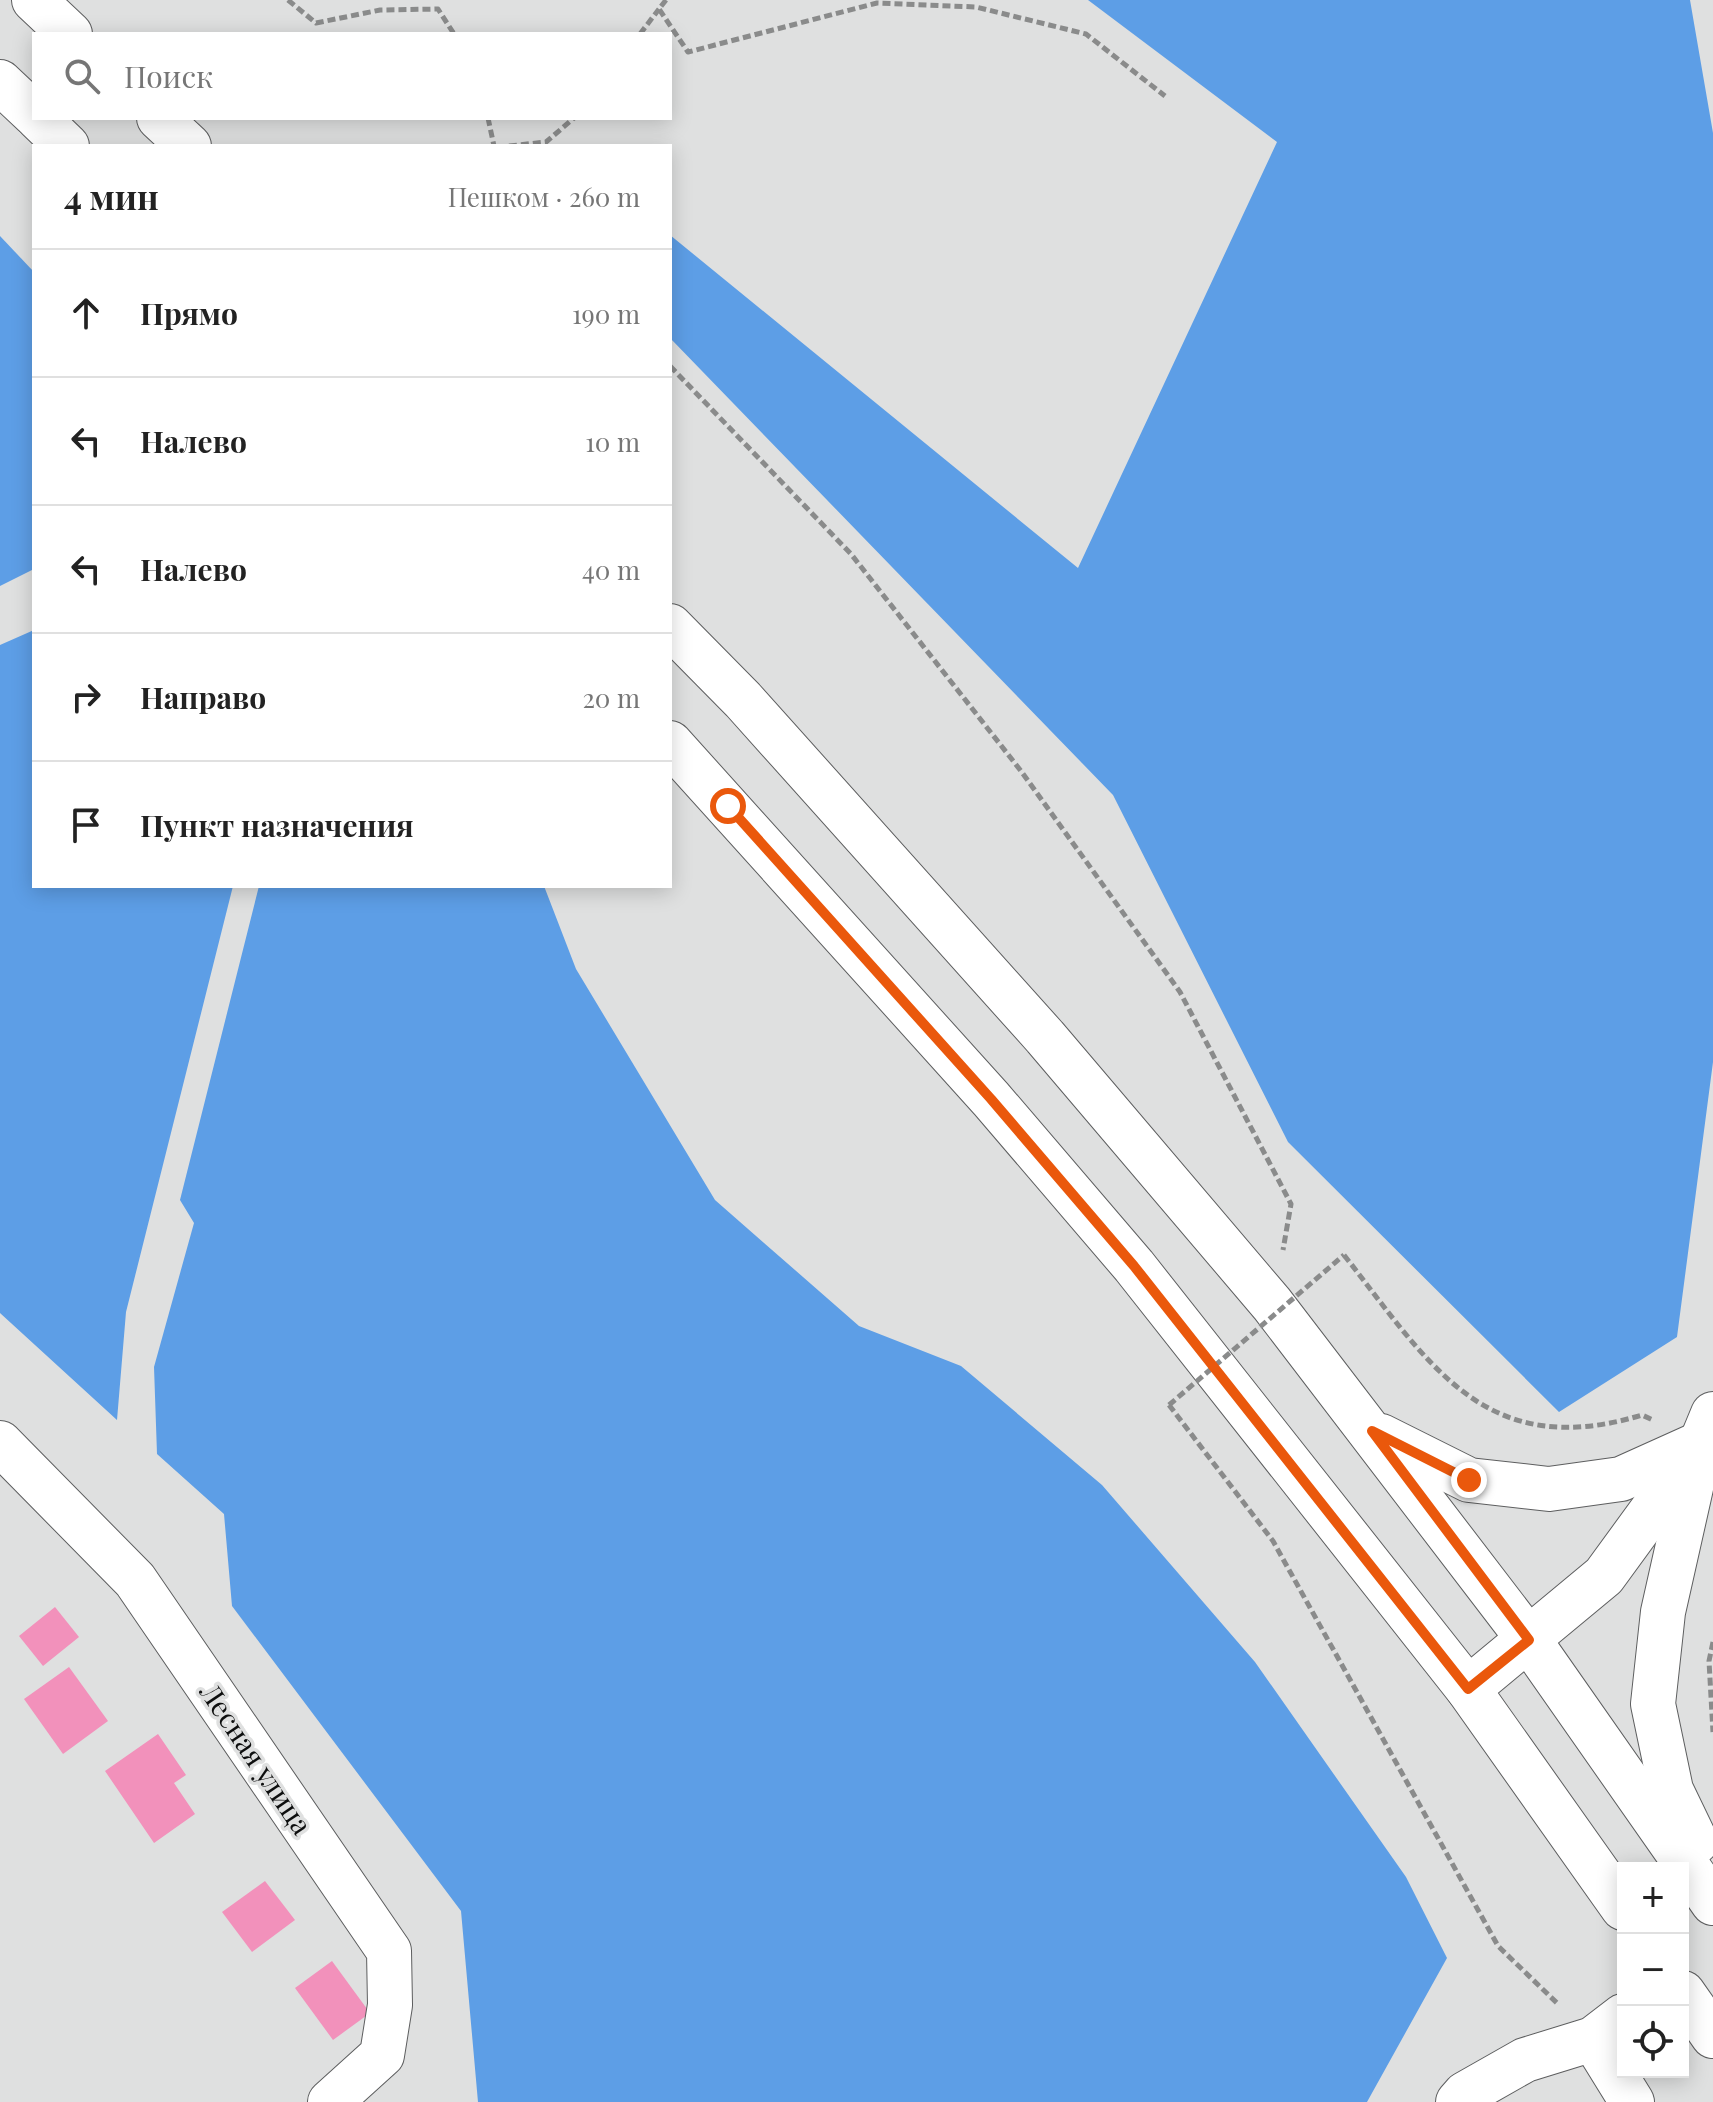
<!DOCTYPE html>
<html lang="ru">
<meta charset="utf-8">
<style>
body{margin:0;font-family:"Playfair Display",serif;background:#f2f2f2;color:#222}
.controls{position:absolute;right:24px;bottom:24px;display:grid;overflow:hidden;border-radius:0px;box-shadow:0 4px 20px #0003}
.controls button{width:72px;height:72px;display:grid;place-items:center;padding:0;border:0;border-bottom:2px solid #e0e0e0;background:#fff;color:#222;font:40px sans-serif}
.stop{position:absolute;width:24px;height:24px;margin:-18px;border:6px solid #ea580c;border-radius:50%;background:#fff}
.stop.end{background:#ea580c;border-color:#fff;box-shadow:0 2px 8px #0008}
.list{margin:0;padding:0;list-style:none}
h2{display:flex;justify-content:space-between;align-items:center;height:104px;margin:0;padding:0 32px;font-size:34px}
h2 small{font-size:26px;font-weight:400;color:#767676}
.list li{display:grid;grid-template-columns:52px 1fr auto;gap:24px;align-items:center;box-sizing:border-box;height:128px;padding:0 32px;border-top:2px solid #e0e0e0}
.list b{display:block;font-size:30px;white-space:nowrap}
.list em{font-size:26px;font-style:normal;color:#767676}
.icon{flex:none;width:44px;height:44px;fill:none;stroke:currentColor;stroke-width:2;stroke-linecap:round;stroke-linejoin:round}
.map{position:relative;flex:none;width:1713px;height:2102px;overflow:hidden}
.search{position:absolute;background:#fff;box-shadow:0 4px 20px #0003;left:32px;top:32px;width:640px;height:88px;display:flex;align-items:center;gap:20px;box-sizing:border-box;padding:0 28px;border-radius:0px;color:#767676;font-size:30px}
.panel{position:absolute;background:#fff;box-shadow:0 4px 20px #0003;left:32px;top:144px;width:640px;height:744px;border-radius:0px}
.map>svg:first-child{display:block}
.forest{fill:#5d9ee6}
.building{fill:#f291bb}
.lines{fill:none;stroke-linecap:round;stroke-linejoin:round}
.minor-casing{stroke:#5d5e5f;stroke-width:46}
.tertiary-casing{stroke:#5d5e5f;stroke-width:46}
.primary-casing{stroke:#5d5e5f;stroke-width:46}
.path{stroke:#8a8b8b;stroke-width:5;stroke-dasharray:8 4;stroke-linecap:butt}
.minor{stroke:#fff;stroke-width:44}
.tertiary{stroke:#fff;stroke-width:44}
.primary{stroke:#fff;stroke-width:44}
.path-bridge{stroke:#8a8b8b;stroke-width:5;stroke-dasharray:8 4;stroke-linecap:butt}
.route{stroke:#ea580c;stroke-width:10}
.labels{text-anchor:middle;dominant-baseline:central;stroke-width:7;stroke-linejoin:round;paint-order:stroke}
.street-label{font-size:28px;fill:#0d0e0e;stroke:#dfe0e0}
</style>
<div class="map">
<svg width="1713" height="2102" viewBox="0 0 1713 2102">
<rect width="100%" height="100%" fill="#dfe0e0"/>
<g class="forest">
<polygon points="1088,0 1690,0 1713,133 1713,1062 1677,1337 1559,1412 1288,1142 1113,795 670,338 670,235 1078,568 1277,142"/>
<polygon points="0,236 34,272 34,569 0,586"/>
<polygon points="34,630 34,886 233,886 126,1312 117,1420 0,1313 0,645"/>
<polygon points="259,886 544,886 576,969 715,1200 859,1326 961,1366 1102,1485 1255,1662 1406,1877 1447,1958 1367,2102 478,2102 461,1911 232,1606 224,1514 157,1454 154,1367 194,1223 180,1200"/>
</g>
<g class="building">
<polygon points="55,1607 79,1637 43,1666 19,1636"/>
<polygon points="69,1667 108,1721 63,1754 24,1699"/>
<polygon points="158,1734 186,1775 174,1783 195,1814 154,1843 105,1771"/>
<polygon points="265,1881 295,1920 252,1952 222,1912"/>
<polygon points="332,1961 370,2013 333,2040 295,1988"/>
</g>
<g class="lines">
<g class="minor-casing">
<g id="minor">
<polyline points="0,1443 135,1580 389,1951 390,2005 382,2055 330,2102"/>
<polyline points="1593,2039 1632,2102"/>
<polyline points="1458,2102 1465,2094 1525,2060 1593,2039 1623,2016"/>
</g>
</g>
<g class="tertiary-casing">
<polyline id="tertiary" points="1468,1689 1604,1576 1701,1443 1713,1414"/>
</g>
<g class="primary-casing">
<g id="primary">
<polyline points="34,0 70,34"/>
<polyline points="0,82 34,114"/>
<polyline points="38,118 67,146"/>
<polyline points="159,118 189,146"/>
<polyline points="670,626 743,700 1045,1037 1272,1304 1529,1640 1713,1903"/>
<polyline points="670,743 991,1099 1134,1266 1468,1689 1623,1908"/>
<polyline points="1381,1436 1469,1480 1549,1489 1621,1479 1701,1443"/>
<polyline points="1696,1842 1671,1790 1653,1704 1663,1612 1701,1443"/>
<polyline points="1683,1993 1713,2036"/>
</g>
</g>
<g class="path">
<polyline points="288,0 316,23 380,10 438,9 454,34"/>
<polyline points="666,0 659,9 688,52 877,3 976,7 1086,34 1165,96"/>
<polyline points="640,34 659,9"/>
<polyline points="488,118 494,146"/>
<polyline points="509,146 546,142 574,118"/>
<polyline points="670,366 851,554 1021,771 1180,992 1291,1204 1283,1250"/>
<path d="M 1344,1255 C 1429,1363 1484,1463 1642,1415 L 1653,1420"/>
<polyline points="1169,1405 1273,1541 1498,1946 1559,2005"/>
<polyline points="1713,1642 1709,1661 1713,1732"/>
</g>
<use href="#minor" class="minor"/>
<use href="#tertiary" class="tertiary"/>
<use href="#primary" class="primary"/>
<polyline class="path-bridge" points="1169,1405 1344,1255"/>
</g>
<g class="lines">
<polyline class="route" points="728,806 991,1099 1134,1266 1468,1689 1529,1640 1372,1431 1469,1480"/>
</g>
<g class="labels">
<g class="street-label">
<text transform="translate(257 1758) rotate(56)">Лесная улица</text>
</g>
</g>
</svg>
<div class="controls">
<button>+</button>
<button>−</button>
<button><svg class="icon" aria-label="locate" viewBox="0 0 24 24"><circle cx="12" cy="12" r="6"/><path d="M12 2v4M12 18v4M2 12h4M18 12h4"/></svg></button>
</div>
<div class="stop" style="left:728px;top:806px"></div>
<div class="stop end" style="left:1469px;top:1480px"></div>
<div class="search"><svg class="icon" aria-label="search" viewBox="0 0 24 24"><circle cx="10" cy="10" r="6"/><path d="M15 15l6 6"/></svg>Поиск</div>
<section class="panel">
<h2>4 мин<small>Пешком · 260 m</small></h2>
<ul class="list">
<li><svg class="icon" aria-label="ahead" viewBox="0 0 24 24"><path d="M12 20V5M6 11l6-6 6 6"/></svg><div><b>Прямо</b></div><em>190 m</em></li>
<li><svg class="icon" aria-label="left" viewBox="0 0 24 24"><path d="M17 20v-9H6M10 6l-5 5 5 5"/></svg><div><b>Налево</b></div><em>10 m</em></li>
<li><svg class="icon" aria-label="left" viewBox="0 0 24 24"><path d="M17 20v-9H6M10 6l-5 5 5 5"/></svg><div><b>Налево</b></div><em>40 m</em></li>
<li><svg class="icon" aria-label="right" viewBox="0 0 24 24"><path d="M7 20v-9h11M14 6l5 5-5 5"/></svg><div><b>Направо</b></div><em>20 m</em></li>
<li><svg class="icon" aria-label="arrive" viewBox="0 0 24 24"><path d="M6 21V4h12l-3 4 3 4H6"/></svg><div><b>Пункт назначения</b></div></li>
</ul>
</section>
</div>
